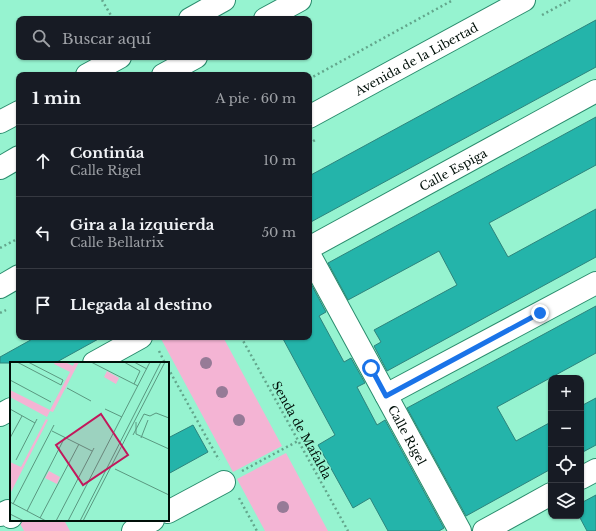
<!DOCTYPE html>
<html lang="es">
<meta charset="utf-8">
<style>
body{margin:0;font-family:"Libre Baskerville",serif;background:#20242c;color:#f1f3f6}
.controls{position:absolute;right:12px;bottom:12px;display:grid;overflow:hidden;border-radius:8px;box-shadow:0 1px 3px #0004}
.controls button{width:36px;height:36px;display:grid;place-items:center;padding:0;border:0;border-bottom:1px solid #363941;background:#171b24;color:#f1f3f6;font:20px sans-serif}
.stop{position:absolute;width:12px;height:12px;margin:-9px;border:3px solid #1a73e8;border-radius:50%;background:#fff}
.stop.end{background:#1a73e8;border-color:#fff;box-shadow:0 1px 4px #0008}
.list{margin:0;padding:0;list-style:none}
h2{display:flex;justify-content:space-between;align-items:center;height:52px;margin:0;padding:0 16px;font-size:17px}
h2 small{font-size:13px;font-weight:400;color:#9ea1a6}
.list li{display:grid;grid-template-columns:26px 1fr auto;gap:12px;align-items:center;box-sizing:border-box;height:72px;padding:0 16px;border-top:1px solid #363941}
.list b{display:block;font-size:15px;white-space:nowrap}
.list p{margin:0;font-size:13px;white-space:nowrap;color:#9ea1a6}
.list em{font-size:13px;font-style:normal;color:#9ea1a6}
.icon{flex:none;width:22px;height:22px;fill:none;stroke:currentColor;stroke-width:2;stroke-linecap:round;stroke-linejoin:round}
.map{position:relative;flex:none;width:596px;height:531px;overflow:hidden}
.search{position:absolute;background:#171b24;box-shadow:0 1px 3px #0004;left:16px;top:16px;width:296px;height:44px;display:flex;align-items:center;gap:10px;box-sizing:border-box;padding:0 14px;border-radius:8px;color:#9ea1a6;font-size:15px}
.panel{position:absolute;background:#171b24;box-shadow:0 1px 3px #0004;left:16px;top:72px;width:296px;height:268px;border-radius:8px}
.map>svg:first-child{display:block}
.green{fill:#f4b4d4}
.building{fill:#24b4aa;stroke:#2d847d}
.lines{fill:none;stroke-linecap:round;stroke-linejoin:round}
.street-casing{stroke:#2a8c6d;stroke-width:24}
.secondary-casing{stroke:#2a8c6d;stroke-width:24}
.highway-casing{stroke:#2a8c6d;stroke-width:24}
.path{stroke:#63a68c;stroke-width:2.5;stroke-dasharray:2 3;stroke-linecap:butt}
.street{stroke:#fff;stroke-width:22}
.secondary{stroke:#fff;stroke-width:22}
.highway{stroke:#fff;stroke-width:22}
.tree{fill:#967b97}
.route{stroke:#1a73e8;stroke-width:5}
.labels{text-anchor:middle;dominant-baseline:central;stroke-width:3;stroke-linejoin:round;paint-order:stroke}
.street-label{font-size:12px;fill:#001009;stroke:#96f3d0}
.inset-road{fill:none;stroke:#5a9880;stroke-width:1}
.view{fill:#c2185b;fill-opacity:0.15;stroke:#c2185b;stroke-width:2}
.inset-edge{fill:none;stroke:#001009;stroke-width:2}
</style>
<div class="map">
<svg width="596" height="531" viewBox="0 0 596 531">
<rect width="100%" height="100%" fill="#96f3d0"/>
<g class="green">
<polygon points="160,337 223,337 282,446 233,472"/>
<polygon points="286,453 328,531 265,531 237,479"/>
<polygon points="18,520 64,520 70,531 24,531"/>
</g>
<g class="building">
<polygon points="596,20 596,67 309,223 309,176"/>
<polygon points="596,117 596,165 489,223 508,257 596,209 596,257 387,371 374,346 381,342 374,330 457,285 439,251 348,300 328,263"/>
<polygon points="309,280 326,312 319,316 344,362 351,358 365,383 357,387 377,425 385,420 444,528 439,531 388,531 370,498 353,508 318,445 335,435 282,337 309,337"/>
<polygon points="596,306 596,353 497,407 516,441 551,422 551,469 466,516 407,408"/>
<polygon points="36,337 102,337 55,363 0,363 0,357"/>
<polygon points="596,398 596,445 581,453 581,406"/>
<polygon points="193,425 208,452 168,474 168,438"/>
<polygon points="596,495 596,531 587,531 579,516 581,516 581,503"/>
</g>
<g class="lines">
<g class="street-casing">
<g id="street">
<path id="s1" d="M 309,248 L 596,91"/>
<path id="s2" d="M 309,254 L 460,531"/>
<polyline points="94,363 141,337"/>
<polyline points="386,395 596,283"/>
<polyline points="0,415 11,409"/>
<polyline points="581,478 596,470"/>
<polyline points="168,512 224,482"/>
<polyline points="0,515 8,511 11,517"/>
<polyline points="133,531 153,520"/>
<polyline points="484,531 551,494"/>
</g>
</g>
<g class="secondary-casing">
<g id="secondary">
<path id="s3" d="M 309,117 L 524,0"/>
<polyline points="0,287 19,276"/>
</g>
</g>
<g class="highway-casing">
<g id="highway">
<polyline points="190,19 224,0"/>
<polyline points="265,19 300,0"/>
<polyline points="87,75 120,57"/>
<polyline points="163,75 196,57"/>
<polyline points="0,122 19,112"/>
<polyline points="0,168 19,157"/>
</g>
</g>
<g class="path">
<polyline points="102,0 113,19"/>
<polyline points="542,15 570,0"/>
<polyline points="309,79 453,0"/>
<polyline points="309,144 315,140"/>
<polyline points="0,248 19,238"/>
<polyline points="0,313 6,310"/>
<polyline points="241,337 348,531"/>
<polyline points="159,351 165,363"/>
<polyline points="168,368 219,460"/>
<polyline points="242,471 298,441"/>
<polyline points="239,498 257,531"/>
</g>
<use href="#street" class="street"/>
<use href="#secondary" class="secondary"/>
<use href="#highway" class="highway"/>
</g>
<g class="tree">
<circle cx="206" cy="363" r="6"/>
<circle cx="222" cy="392" r="6"/>
<circle cx="239" cy="420" r="6"/>
<circle cx="283" cy="507" r="6"/>
</g>
<g class="lines">
<polyline class="route" points="371,368 386,396 540,313"/>
</g>
<g class="labels">
<g class="street-label">
<text stroke="none"><textPath href="#s3" startOffset="122">Avenida de la Libertad</textPath></text>
<text stroke="none"><textPath href="#s1" startOffset="164">Calle Espiga</textPath></text>
<text transform="translate(302 430) rotate(61)">Senda de Mafalda</text>
<text stroke="none"><textPath href="#s2" startOffset="206">Calle Rigel</textPath></text>
</g>
</g>
<g transform="translate(10 362)">
<rect width="159" height="159" fill="#96f3d0"/>
<path d="M 45,0 L 55,0 L 63,4 L 65,0 L 69,0 L 43,50 L 40,49 L 37,55 L 0,35 L 0,28 L 40,48 L 60,10 L 44,2 ZM 97,9 L 109,16 L 106,22 L 94,15 ZM 36,57 L 38,58 L 0,132 L 0,100 L 11,105 ZM 39,109 L 50,115 L 47,122 L 35,116 Z" fill="#f4b4d4"/>
<path class="inset-road" d="M 7,0 L 51,23 L 53,18 L 18,0M 81,0 L 128,24M 114,0 L 130,9 L 124,22M 124,0 L 137,7M 0,18 L 41,40M 57,26 L 81,39M 0,47 L 25,61M 95,47 L 112,55M 126,60 L 126,72 L 159,87M 42,69 L 82,89M 123,73 L 134,52 L 140,54 L 146,51 L 159,56M 0,76 L 12,54M 131,76 L 138,58M 6,98 L 27,57M 105,107 L 159,133M 0,140 L 36,159M 3,142 L 44,63M 17,149 L 55,75M 0,152 L 14,159M 30,156 L 69,82M 46,159 L 84,86M 58,159 L 140,0M 70,159 L 151,0M 73,159 L 155,0"/>
<path class="view" d="M 91,52 L 118,93 L 73,123 L 46,83 Z"/>
<rect width="159" height="159" class="inset-edge"/>
</g>
</svg>
<div class="controls">
<button>+</button>
<button>−</button>
<button><svg class="icon" aria-label="locate" viewBox="0 0 24 24"><circle cx="12" cy="12" r="6"/><path d="M12 2v4M12 18v4M2 12h4M18 12h4"/></svg></button>
<button><svg class="icon" aria-label="layers" viewBox="0 0 24 24"><path d="M12 4l9 5-9 5-9-5zM3 14l9 5 9-5"/></svg></button>
</div>
<div class="stop" style="left:371px;top:368px"></div>
<div class="stop end" style="left:540px;top:313px"></div>
<div class="search"><svg class="icon" aria-label="search" viewBox="0 0 24 24"><circle cx="10" cy="10" r="6"/><path d="M15 15l6 6"/></svg>Buscar aquí</div>
<section class="panel">
<h2>1 min<small>A pie · 60 m</small></h2>
<ul class="list">
<li><svg class="icon" aria-label="ahead" viewBox="0 0 24 24"><path d="M12 20V5M6 11l6-6 6 6"/></svg><div><b>Continúa</b><p>Calle Rigel</p></div><em>10 m</em></li>
<li><svg class="icon" aria-label="left" viewBox="0 0 24 24"><path d="M17 20v-9H6M10 6l-5 5 5 5"/></svg><div><b>Gira a la izquierda</b><p>Calle Bellatrix</p></div><em>50 m</em></li>
<li><svg class="icon" aria-label="arrive" viewBox="0 0 24 24"><path d="M6 21V4h12l-3 4 3 4H6"/></svg><div><b>Llegada al destino</b></div></li>
</ul>
</section>
</div>
